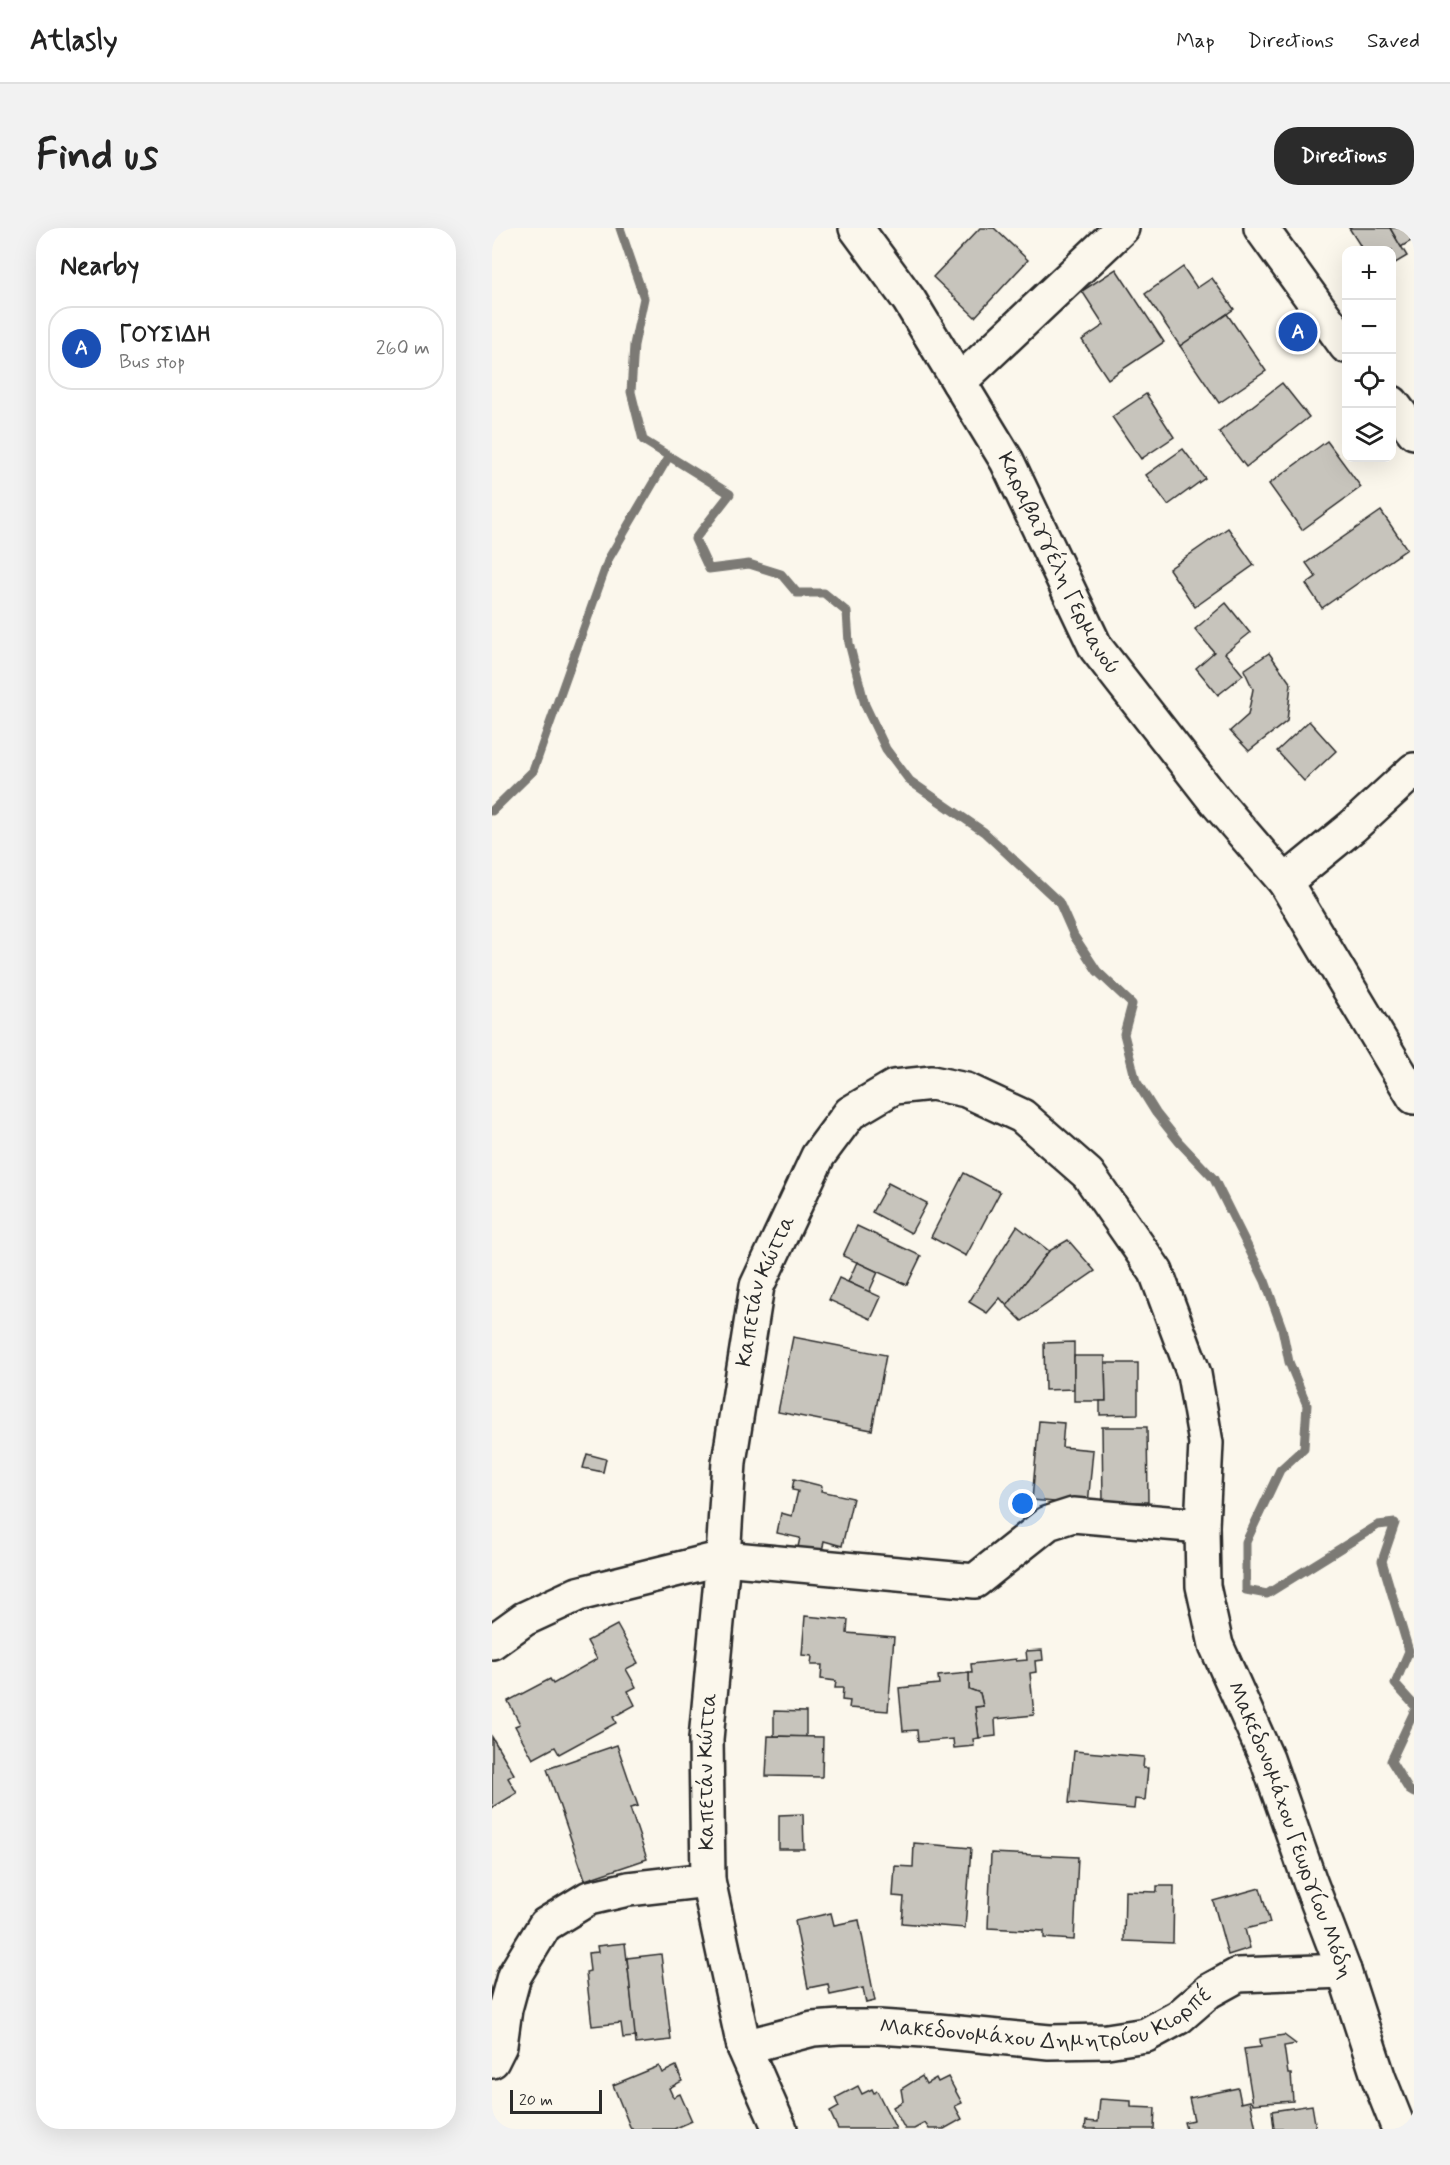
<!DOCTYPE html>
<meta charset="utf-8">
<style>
body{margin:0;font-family:Mynerve,sans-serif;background:#f2f2f2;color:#222}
.controls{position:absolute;right:18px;top:18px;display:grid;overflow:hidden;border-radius:12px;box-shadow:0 6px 24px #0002}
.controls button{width:54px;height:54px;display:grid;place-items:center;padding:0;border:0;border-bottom:2px solid #e0e0e0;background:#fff;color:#222;font:30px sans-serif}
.scale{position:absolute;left:18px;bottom:15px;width:92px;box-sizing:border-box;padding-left:6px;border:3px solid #2b2b2b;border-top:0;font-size:16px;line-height:21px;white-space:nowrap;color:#2b2b2b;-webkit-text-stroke:4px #fbf7ec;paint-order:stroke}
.you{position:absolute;left:531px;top:1276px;width:21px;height:21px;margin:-15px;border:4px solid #fff;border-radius:50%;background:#1a73e8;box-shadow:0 0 0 9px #1a73e833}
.badge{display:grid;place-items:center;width:39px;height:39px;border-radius:50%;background:#2b2b2b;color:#fff;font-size:20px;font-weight:700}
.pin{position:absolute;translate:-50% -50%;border:3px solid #fff;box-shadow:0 2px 6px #0006}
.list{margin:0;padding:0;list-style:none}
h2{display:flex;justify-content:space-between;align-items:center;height:78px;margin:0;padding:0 24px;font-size:26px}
h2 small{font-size:20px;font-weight:400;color:#767676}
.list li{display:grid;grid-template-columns:39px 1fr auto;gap:18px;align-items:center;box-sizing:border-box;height:84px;margin:0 12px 12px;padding:0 12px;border:2px solid #e0e0e0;border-radius:24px}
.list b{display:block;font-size:22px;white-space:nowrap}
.list p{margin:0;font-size:20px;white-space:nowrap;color:#767676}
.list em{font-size:20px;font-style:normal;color:#767676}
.icon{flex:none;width:33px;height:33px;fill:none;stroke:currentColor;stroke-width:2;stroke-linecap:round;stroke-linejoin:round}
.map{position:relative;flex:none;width:922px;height:1901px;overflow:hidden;border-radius:24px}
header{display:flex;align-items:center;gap:36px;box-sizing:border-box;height:84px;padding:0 30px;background:#fff;border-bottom:2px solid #e0e0e0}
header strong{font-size:28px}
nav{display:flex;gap:33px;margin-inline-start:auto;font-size:21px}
.intro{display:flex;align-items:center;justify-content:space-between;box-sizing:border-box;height:144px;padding:0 36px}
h1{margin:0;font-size:42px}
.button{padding:15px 27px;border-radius:24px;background:#2b2b2b;color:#fff;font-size:21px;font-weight:700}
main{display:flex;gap:36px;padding:0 36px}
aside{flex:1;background:#fff;border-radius:24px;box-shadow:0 6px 24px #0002}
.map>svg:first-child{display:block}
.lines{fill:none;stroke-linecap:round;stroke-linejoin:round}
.stream{stroke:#7b7a75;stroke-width:9}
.building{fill:#c7c4bc;stroke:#2b2b2b;stroke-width:1.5}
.street-casing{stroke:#2b2b2b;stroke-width:38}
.secondary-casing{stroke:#2b2b2b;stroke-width:38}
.street{stroke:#fbf7ec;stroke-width:33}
.secondary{stroke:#fbf7ec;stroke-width:33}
.labels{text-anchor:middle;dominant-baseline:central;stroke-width:5;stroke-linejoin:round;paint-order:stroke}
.street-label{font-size:22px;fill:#2b2b2b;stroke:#fbf7ec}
</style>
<header>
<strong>Atlasly</strong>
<nav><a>Map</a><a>Directions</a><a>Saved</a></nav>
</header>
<div class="intro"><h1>Find us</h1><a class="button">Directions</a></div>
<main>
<aside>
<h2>Nearby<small></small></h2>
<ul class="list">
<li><span class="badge" style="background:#1a4fb4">A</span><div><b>ΓΟΥΣΙΔΗ</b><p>Bus stop</p></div><em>260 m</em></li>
</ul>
</aside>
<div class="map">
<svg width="922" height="1901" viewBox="0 0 922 1901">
<rect width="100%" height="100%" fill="#fbf7ec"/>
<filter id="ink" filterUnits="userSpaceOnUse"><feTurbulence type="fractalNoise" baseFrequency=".0167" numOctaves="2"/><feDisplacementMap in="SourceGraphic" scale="12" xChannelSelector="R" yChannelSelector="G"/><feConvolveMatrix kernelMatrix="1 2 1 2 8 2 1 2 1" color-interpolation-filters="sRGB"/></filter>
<g filter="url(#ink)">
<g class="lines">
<g class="stream">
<polyline points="128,0 152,70 142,117 139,164 151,212 238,266 203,311 217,341 257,336 289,346 305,365 332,365 355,384 357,415 373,477 394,521 418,553 492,604 567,674 582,708 605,743 640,776 632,806 644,853 664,885 687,914 722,951 773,1053 790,1100 797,1134 815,1177 812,1220 788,1242 754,1314 754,1362 775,1366 886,1297 903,1295 890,1333 917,1423 903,1456 922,1477"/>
<polyline points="0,583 41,543 117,330 177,228"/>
<polyline points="922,1484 899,1533 917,1562 922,1565"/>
</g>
</g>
<g class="building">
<polygon points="488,0 502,0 536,32 483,89 441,49"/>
<polygon points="857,0 898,0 915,28 900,37 900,22 871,22"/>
<polygon points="898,0 922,0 922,11 909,19"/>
<polygon points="691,39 705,60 720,50 742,81 688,118 653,66"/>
<polygon points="624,41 672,114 616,151 590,112 612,97 590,63"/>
<polygon points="735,86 774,143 727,175 688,118"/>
<polygon points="790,155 817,189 754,239 727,204"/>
<polygon points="654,166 682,209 649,231 620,189"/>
<polygon points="835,213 869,259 810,302 777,256"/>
<polygon points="691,221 713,250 676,277 654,247"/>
<polygon points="889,283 915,321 830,380 814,356 824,349 814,335"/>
<polygon points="736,300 762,337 703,379 677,341"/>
<polygon points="734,375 758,405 733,425 751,447 726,467 704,440 722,424 703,401"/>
<polygon points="777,425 799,456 795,493 757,523 738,503 756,487 761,461 752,442"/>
<polygon points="817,493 844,523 812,553 785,523"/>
<polygon points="472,945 508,964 474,1028 439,1009"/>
<polygon points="396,955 435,975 419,1005 380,984"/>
<polygon points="365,998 429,1028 415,1057 351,1028"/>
<polygon points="525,998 557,1023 515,1078 508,1070 495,1085 477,1074"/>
<polygon points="576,1012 603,1043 530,1093 515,1078 557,1023"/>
<polygon points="365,1034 386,1044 377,1064 356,1054"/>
<polygon points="347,1050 389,1069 379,1091 337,1072"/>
<polygon points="301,1109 394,1127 380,1202 286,1184"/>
<polygon points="582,1114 582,1161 553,1162 552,1115"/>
<polygon points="582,1128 613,1128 614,1173 582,1173"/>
<polygon points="613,1135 646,1135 646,1186 608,1187 608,1173 614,1173"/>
<polygon points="547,1193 572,1195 570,1219 601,1222 596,1277 540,1272"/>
<polygon points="610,1199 655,1199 656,1274 611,1274"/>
<polygon points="95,1226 114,1231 111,1244 91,1240"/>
<polygon points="302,1251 330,1258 329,1263 361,1270 350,1318 332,1313 330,1324 306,1319 308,1310 285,1305 289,1285 300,1288 306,1263 300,1262"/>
<polygon points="313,1388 356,1392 355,1405 402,1409 396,1483 357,1480 358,1473 350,1472 351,1460 343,1460 344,1453 329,1451 330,1437 319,1437 320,1428 310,1427"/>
<polygon points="125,1397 146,1435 134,1441 144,1459 136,1463 143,1477 121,1489 124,1495 67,1526 63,1519 41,1531 23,1498 28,1496 16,1473 58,1451 61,1456 105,1431 95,1413"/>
<polygon points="550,1422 551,1432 543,1433 544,1444 538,1445 542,1487 503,1491 504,1508 487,1510 483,1479 491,1478 488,1465 477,1461 477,1445 480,1445 479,1436 524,1431 524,1433 535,1432 534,1423"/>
<polygon points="477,1445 477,1461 488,1465 491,1478 483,1479 487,1510 481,1511 482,1518 462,1520 461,1511 426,1514 425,1502 411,1503 407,1460 447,1456 446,1448"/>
<polygon points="282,1483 314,1484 314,1509 282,1508"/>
<polygon points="276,1508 331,1509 330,1549 274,1548"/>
<polygon points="0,1509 22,1546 16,1550 25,1565 0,1580"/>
<polygon points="125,1517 146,1578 138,1580 155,1631 93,1652 55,1541"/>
<polygon points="582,1523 652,1529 651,1540 656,1540 653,1572 643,1571 642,1581 577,1575"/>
<polygon points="311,1586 312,1621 287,1621 287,1587"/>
<polygon points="422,1615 479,1620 473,1700 410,1695 412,1669 401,1668 403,1638 421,1639"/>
<polygon points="499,1625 586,1629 582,1712 552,1710 552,1703 496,1700"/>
<polygon points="665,1658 682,1658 681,1715 632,1713 633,1663 665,1664"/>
<polygon points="768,1660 778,1695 753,1701 758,1720 736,1727 721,1673"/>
<polygon points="339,1685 342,1697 367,1692 383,1773 374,1775 371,1760 338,1767 336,1756 316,1760 303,1693"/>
<polygon points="133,1715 144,1809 131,1810 129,1795 100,1798 94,1744 98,1743 96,1725 106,1724 105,1718"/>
<polygon points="169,1726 179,1812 144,1816 135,1730"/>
<polygon points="792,1807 804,1816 792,1818 796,1846 799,1846 801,1873 761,1876 752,1821 769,1819 768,1811"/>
<polygon points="167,1838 170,1845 184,1838 190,1853 177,1860 181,1869 188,1866 200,1893 182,1901 139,1901 121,1857"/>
<polygon points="430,1848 434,1856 444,1850 446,1854 456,1849 470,1875 463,1878 470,1891 452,1901 437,1901 433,1895 422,1901 413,1901 401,1879 411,1873 409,1861"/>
<polygon points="366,1858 370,1866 380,1861 382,1865 385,1863 404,1901 346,1901 338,1884 347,1879 343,1870"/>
<polygon points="746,1860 749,1875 758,1873 764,1901 694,1901 692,1894 702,1892 697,1870"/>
<polygon points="608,1871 639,1873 639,1879 663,1880 662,1901 593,1901 594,1893 606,1894"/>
<polygon points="820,1877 824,1901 782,1901 780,1883"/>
</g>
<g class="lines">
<g class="street-casing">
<g id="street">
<path id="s1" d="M 364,0 L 417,72 L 515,233 L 604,420 L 721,570 L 793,654 L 922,869"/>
<polyline points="467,154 630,0"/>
<polyline points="793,654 860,599 922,542"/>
<polyline points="0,1414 32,1391 86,1366 231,1330 483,1353 556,1295 581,1287 710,1298"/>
<path id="s2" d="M 252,1819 L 321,1801 L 348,1799 L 387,1799 L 446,1803 L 557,1814 L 615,1813 L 654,1807 L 687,1789 L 717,1763 L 746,1747 L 852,1743"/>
<polyline points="0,1833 8,1817 13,1781 22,1748 53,1697 97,1670 136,1661 216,1652"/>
<path id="s3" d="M 288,1901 L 252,1819 L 216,1652 L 214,1511 L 231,1330 L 237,1234 L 265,1058 L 326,928 L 358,885 L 402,859 L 440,855 L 474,862 L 530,888 L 596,946 L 664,1044 L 702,1146 L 714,1215 L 710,1298 L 711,1358 L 724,1417 L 775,1531 L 818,1654 L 852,1743 L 887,1851 L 907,1901"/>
</g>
</g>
<g class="secondary-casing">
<g id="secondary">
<polyline points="769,0 854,118"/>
<polyline points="900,175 922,204"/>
</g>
</g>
<use href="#street" class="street"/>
<use href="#secondary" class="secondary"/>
</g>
</g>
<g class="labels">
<g class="street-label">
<text stroke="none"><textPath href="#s1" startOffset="393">Καραβαγγέλη Γερμανού</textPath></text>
<text stroke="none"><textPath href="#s3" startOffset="855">Καπετάν Κώττα</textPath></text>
<text stroke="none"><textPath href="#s3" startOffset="369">Καπετάν Κώττα</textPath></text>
<text stroke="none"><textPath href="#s3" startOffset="2030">Μακεδονομάχου Γεωργίου Μόδη</textPath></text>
<text stroke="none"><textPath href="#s2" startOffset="310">Μακεδονομάχου Δημητρίου Κιορπέ</textPath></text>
</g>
</g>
</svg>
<div class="controls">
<button>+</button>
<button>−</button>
<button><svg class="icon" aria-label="locate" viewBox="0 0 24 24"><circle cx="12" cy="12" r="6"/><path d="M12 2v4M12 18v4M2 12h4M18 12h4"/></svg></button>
<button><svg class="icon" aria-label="layers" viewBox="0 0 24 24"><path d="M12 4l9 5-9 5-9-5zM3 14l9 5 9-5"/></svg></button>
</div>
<div class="scale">20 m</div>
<div class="you"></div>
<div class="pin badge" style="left:806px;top:104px;background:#1a4fb4">A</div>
</div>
</main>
